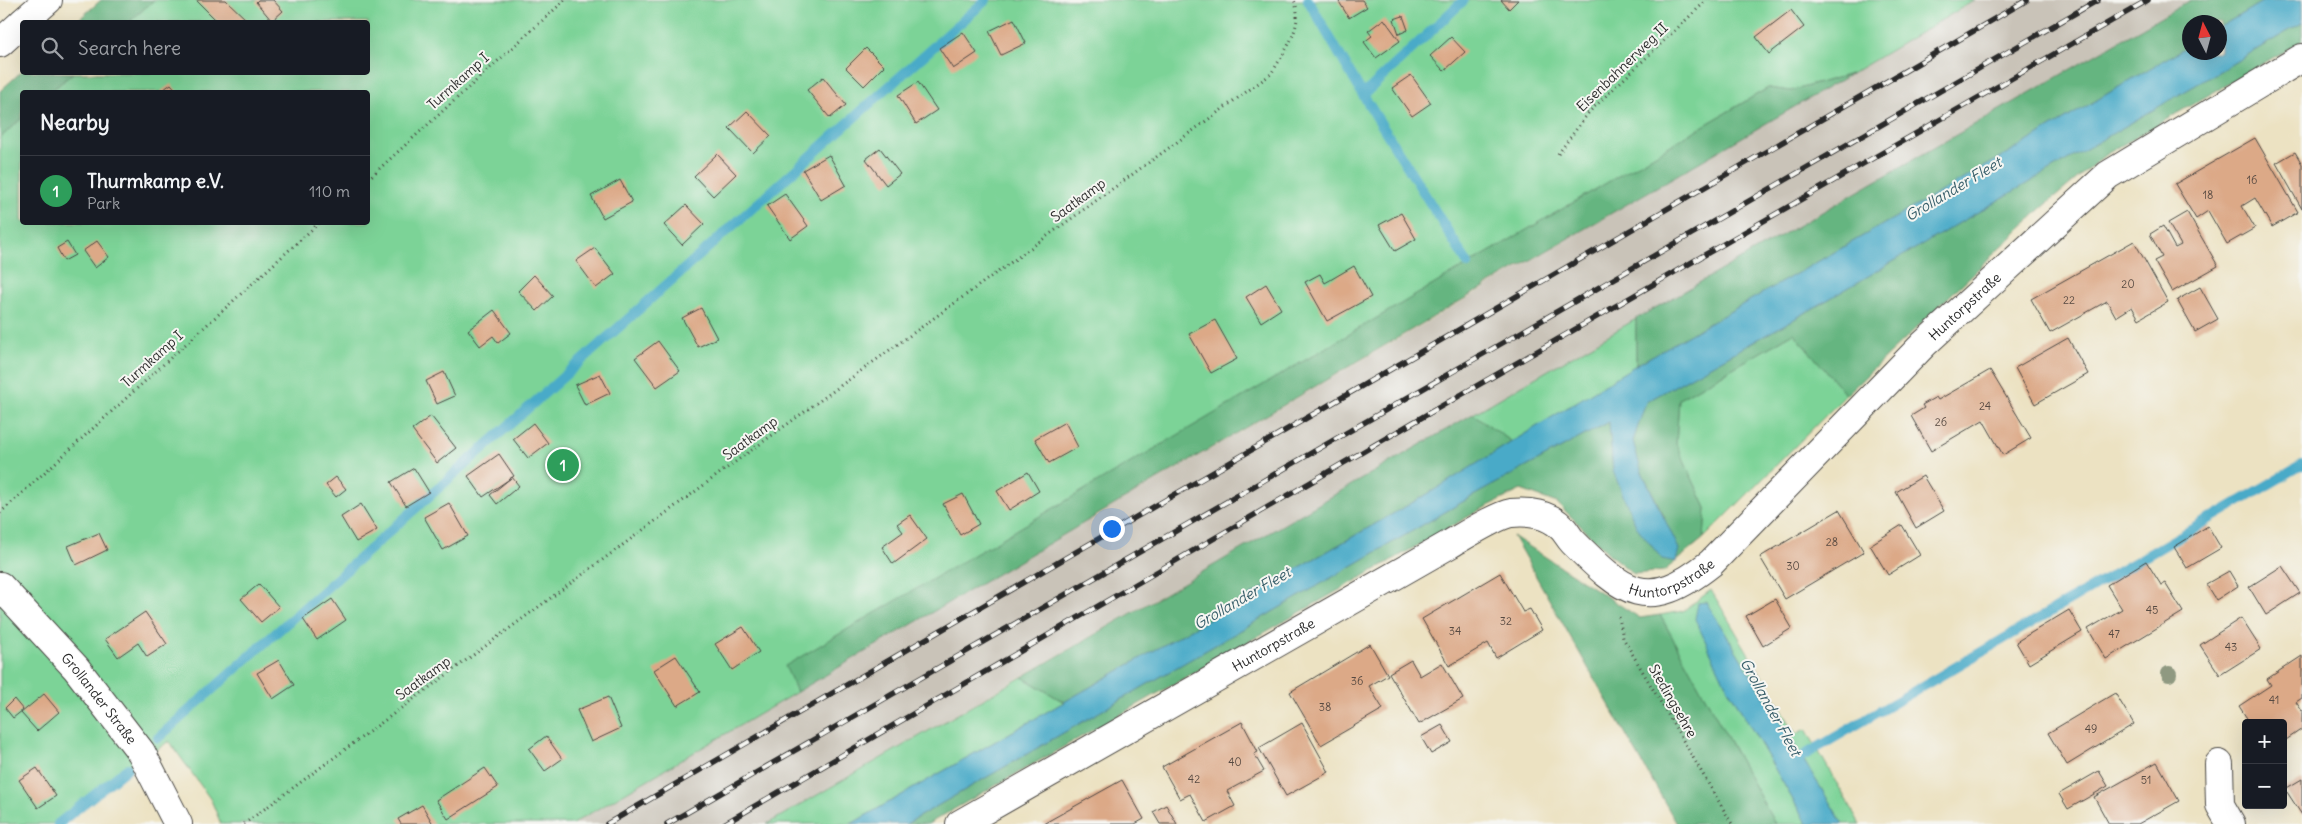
<!DOCTYPE html>
<meta charset="utf-8">
<style>
body{margin:0;font-family:Delius,sans-serif;background:#20242c;color:#f1f3f6}
.controls{position:absolute;right:15px;bottom:15px;display:grid;overflow:hidden;border-radius:5px;box-shadow:0 5px 20px #0002}
.controls button{width:45px;height:45px;display:grid;place-items:center;padding:0;border:0;border-bottom:1px solid #363941;background:#171b24;color:#f1f3f6;font:25px sans-serif}
.compass{position:absolute;left:2182px;top:15px;width:45px;height:45px;border-radius:50%;background:#171b24;box-shadow:0 5px 20px #0002;rotate:354deg}
.you{position:absolute;left:1111px;top:528px;width:18px;height:18px;margin:-12px;border:4px solid #fff;border-radius:50%;background:#1a73e8;box-shadow:0 0 0 8px #1a73e833}
.badge{display:grid;place-items:center;width:32px;height:32px;border-radius:50%;background:#d1495b;color:#fff;font-size:16px;font-weight:700}
.pin{position:absolute;translate:-50% -50%;border:2px solid #fff;box-shadow:0 1px 5px #0006}
.list{margin:0;padding:0;list-style:none}
h2{display:flex;justify-content:space-between;align-items:center;height:65px;margin:0;padding:0 20px;font-size:21px}
h2 small{font-size:16px;font-weight:400;color:#9ea1a6}
.list li{display:grid;grid-template-columns:32px 1fr auto;gap:15px;align-items:center;box-sizing:border-box;height:70px;padding:0 20px;border-top:1px solid #363941}
.list b{display:block;font-size:19px;white-space:nowrap}
.list p{margin:0;font-size:16px;white-space:nowrap;color:#9ea1a6}
.list em{font-size:16px;font-style:normal;color:#9ea1a6}
.icon{flex:none;width:28px;height:28px;fill:none;stroke:currentColor;stroke-width:2;stroke-linecap:round;stroke-linejoin:round}
.map{position:relative;flex:none;width:2302px;height:824px;overflow:hidden}
.search{position:absolute;background:#171b24;box-shadow:0 5px 20px #0002;left:20px;top:20px;width:350px;height:55px;display:flex;align-items:center;gap:12px;box-sizing:border-box;padding:0 18px;border-radius:5px;color:#9ea1a6;font-size:19px}
.panel{position:absolute;background:#171b24;box-shadow:0 5px 20px #0002;left:20px;top:90px;width:350px;height:135px;border-radius:5px}
.map>svg:first-child{display:block}
.industrial{fill:#c9c3b8}
.green{fill:#7cd397;stroke:#547f61}
.forest{fill:#65b580;stroke:#487056}
.water{fill:#49aac8;stroke:#3a6a7a}
.lines{fill:none;stroke-linecap:round;stroke-linejoin:round}
.stream{stroke:#49aac8;stroke-width:10}
.building{fill:#dca987}
.minor-casing{stroke:#484642;stroke-width:30}
.tertiary-casing{stroke:#484642;stroke-width:30}
.path{stroke:#484642;stroke-width:3;stroke-dasharray:1 4;stroke-linecap:butt}
.minor{stroke:#fff;stroke-width:28}
.tertiary{stroke:#fff;stroke-width:28}
.rail-casing{stroke:#2b2b2b;stroke-width:5.5}
.rail{stroke:#f6f6f2;stroke-width:4;stroke-dasharray:11;stroke-linecap:butt}
.tree{fill:#8f9981}
.labels{text-anchor:middle;dominant-baseline:central;stroke-width:4;stroke-linejoin:round;paint-order:stroke}
.number-label{font-size:11px;fill:#574a42}
.street-label{font-size:14px;fill:#2b2b2b;stroke:#f6f6f2}
.water-label{font-size:15px;font-style:italic;fill:#375e6a;stroke:#f6f6f2}
</style>
<div class="map">
<svg width="2302" height="824" viewBox="0 0 2302 824">
<rect width="100%" height="100%" fill="#f6f6f2"/>
<filter id="ink" filterUnits="userSpaceOnUse"><feTurbulence type="fractalNoise" baseFrequency=".02" numOctaves="2"/><feDisplacementMap in="SourceGraphic" scale="10" xChannelSelector="R" yChannelSelector="G"/><feConvolveMatrix kernelMatrix="1 2 1 2 8 2 1 2 1" color-interpolation-filters="sRGB"/></filter>
<filter id="wash" filterUnits="userSpaceOnUse"><feTurbulence type="fractalNoise" baseFrequency=".0096" numOctaves="4" result="noise"/><feDisplacementMap in="SourceGraphic" scale="20" xChannelSelector="R" yChannelSelector="G"/><feGaussianBlur stdDeviation="1.12" result="paint"/><feColorMatrix in="noise" values="0 0 0 0 0 0 0 0 0 0 0 0 0 0 0 0 0 1.4 0 .05"/><feComposite in="paint" operator="in"/></filter>
<g filter="url(#wash)">
<rect width="100%" height="100%" fill="#ece2c2"/>
<polygon class="industrial" points="1975,0 2191,0 1601,340 767,824 572,824"/>
<g class="green">
<polygon points="154,0 1975,0 1851,74 1791,91 1768,88 786,666 797,692 572,824 221,824 211,800 169,741 54,824 0,824 0,138 22,118 22,222 368,222 368,92 50,92 73,73 368,72 368,22 129,22"/>
<polygon points="1636,319 1636,365 1512,442 1473,414"/>
<polygon points="1794,333 1846,395 1704,538 1706,508 1676,444 1679,399"/>
<polygon points="1711,590 1796,734 1806,729 1860,824 1843,824 1706,602 1698,603 1725,683 1807,824 1775,824 1660,615 1683,611"/>
<polygon points="1022,677 1064,702 851,824 767,824"/>
</g>
<g class="forest">
<polygon points="101,0 154,0 129,22 76,22"/>
<polygon points="2191,0 2265,0 2220,27 2220,22 2190,22 2189,45 2000,158 1636,365 1636,319"/>
<polygon points="2302,23 2302,41 2105,155 2042,208 1846,395 1794,333 1679,399 1676,444 1706,508 1704,538 1664,571 1634,574 1609,554 1557,503 1521,490 1480,510 928,824 906,824 1471,497 1609,422 1613,471 1665,518 1641,470 1633,441 1646,402 1805,313"/>
<polygon points="22,71 73,73 50,92 22,92 22,118 0,138 0,91"/>
<polygon points="1851,74 1450,307 797,692 785,666 1768,88 1791,91"/>
<polygon points="1473,414 1512,442 1431,492 1064,702 1022,677"/>
<polygon points="1513,536 1640,618 1660,615 1775,824 1677,824"/>
</g>
<g class="water">
<polygon points="2265,0 2302,0 2302,23 1805,313 1646,402 1633,441 1641,470 1679,549 1676,562 1662,559 1636,526 1613,471 1609,422 1471,497 906,824 851,824 1431,492 1636,365 2000,158 2189,45 2190,52 2220,52 2220,27"/>
<polygon points="1706,602 1843,824 1807,824 1725,683 1695,619 1698,603"/>
</g>
<g class="lines">
<g class="stream">
<polyline points="1308,0 1363,95 1468,264"/>
<polyline points="1363,95 1464,0"/>
<polyline points="158,738 986,0"/>
<polyline points="1791,763 2302,465"/>
<polyline points="58,824 128,768"/>
</g>
</g>
<g id="blocks">
<g class="building">
<polygon points="196,0 226,0 249,22 218,22"/>
<polygon points="258,0 273,0 283,11 272,21 256,2"/>
<polygon points="1338,0 1362,0 1367,7 1349,18"/>
<polygon points="1501,0 1518,0 1509,9"/>
<polygon points="1791,10 1804,27 1769,54 1756,37"/>
<polygon points="1403,16 1408,30 1399,34 1394,19"/>
<polygon points="1014,19 1026,43 1001,55 989,31"/>
<polygon points="1384,19 1400,41 1376,58 1364,42 1372,36 1368,31"/>
<polygon points="963,32 977,53 953,69 939,48"/>
<polygon points="1451,37 1465,52 1444,71 1430,56"/>
<polygon points="866,48 884,66 864,86 846,68"/>
<polygon points="1411,75 1431,103 1412,116 1392,88"/>
<polygon points="823,77 846,105 830,118 807,90"/>
<polygon points="918,82 937,110 916,124 898,95"/>
<polygon points="171,84 178,92 160,92"/>
<polygon points="747,111 771,136 753,153 729,128"/>
<polygon points="2255,138 2298,212 2272,227 2255,198 2242,206 2255,228 2227,244 2208,211 2196,219 2175,184"/>
<polygon points="880,148 900,174 886,185 866,159"/>
<polygon points="2295,152 2302,164 2302,209 2276,163"/>
<polygon points="717,154 736,174 713,196 694,176"/>
<polygon points="829,155 846,185 821,200 803,170"/>
<polygon points="620,180 632,202 603,218 591,196"/>
<polygon points="785,194 808,226 790,239 767,206"/>
<polygon points="686,205 704,224 682,245 664,225"/>
<polygon points="2187,212 2218,266 2172,292 2154,261 2162,257 2150,234 2163,226 2175,248 2181,245 2168,223"/>
<polygon points="1401,213 1416,239 1395,251 1379,225"/>
<polygon points="97,241 109,257 95,268 83,251"/>
<polygon points="2134,241 2168,302 2139,319 2132,307 2116,317 2107,301 2050,333 2031,299"/>
<polygon points="67,242 75,255 64,261 57,248"/>
<polygon points="595,248 615,274 596,288 576,261"/>
<polygon points="1354,266 1371,297 1327,321 1305,282 1320,274 1325,283"/>
<polygon points="534,275 553,296 537,311 518,291"/>
<polygon points="1266,284 1281,309 1261,322 1246,297"/>
<polygon points="2200,287 2218,319 2195,332 2177,300"/>
<polygon points="701,308 717,338 698,347 682,318"/>
<polygon points="494,310 511,333 498,343 493,336 480,346 468,330"/>
<polygon points="1215,320 1237,359 1211,373 1189,334"/>
<polygon points="2068,338 2088,374 2035,404 2015,368"/>
<polygon points="658,341 680,371 657,387 635,358"/>
<polygon points="1990,370 2031,438 2003,455 1983,420 1931,451 1911,416 1924,408 1922,405 1936,397 1938,400"/>
<polygon points="444,372 455,396 437,404 426,381"/>
<polygon points="600,374 610,393 585,405 575,385"/>
<polygon points="431,416 456,448 437,463 412,430"/>
<polygon points="1065,422 1078,447 1049,463 1035,439"/>
<polygon points="533,423 548,443 528,458 513,439"/>
<polygon points="499,454 514,476 483,497 468,476"/>
<polygon points="414,468 429,492 406,506 391,482"/>
<polygon points="1028,472 1039,491 1009,510 997,491"/>
<polygon points="1923,476 1944,511 1916,528 1896,492"/>
<polygon points="336,477 346,489 336,497 326,485"/>
<polygon points="512,477 519,486 497,504 490,495"/>
<polygon points="963,494 979,524 960,535 943,504"/>
<polygon points="449,503 468,536 443,550 424,517"/>
<polygon points="361,504 377,530 356,542 341,517"/>
<polygon points="1839,510 1864,552 1785,599 1760,557"/>
<polygon points="910,515 927,539 893,564 882,547 903,532 897,524"/>
<polygon points="1902,525 1920,555 1888,575 1870,545"/>
<polygon points="2208,526 2221,548 2187,568 2174,547"/>
<polygon points="99,533 107,550 76,565 68,546"/>
<polygon points="2146,561 2161,585 2165,583 2183,612 2106,659 2088,629 2122,609 2107,585"/>
<polygon points="2282,566 2300,593 2266,615 2249,587"/>
<polygon points="2229,571 2238,586 2216,600 2206,584"/>
<polygon points="1500,573 1523,612 1530,609 1542,630 1496,658 1488,643 1449,666 1422,619"/>
<polygon points="259,584 279,607 261,622 241,599"/>
<polygon points="332,599 346,620 317,640 303,619"/>
<polygon points="1775,599 1792,628 1763,646 1746,616"/>
<polygon points="2069,610 2082,632 2029,664 2016,642"/>
<polygon points="145,612 167,644 147,657 138,643 118,657 105,639"/>
<polygon points="2241,618 2261,649 2220,675 2200,645"/>
<polygon points="743,627 759,652 732,670 715,644"/>
<polygon points="1370,644 1388,675 1369,686 1383,709 1321,745 1290,692"/>
<polygon points="676,656 700,692 677,706 654,670"/>
<polygon points="2302,656 2302,698 2296,702 2302,711 2302,729 2283,742 2283,723 2250,723 2239,706 2271,685 2267,679"/>
<polygon points="279,660 294,685 273,699 257,673"/>
<polygon points="1411,660 1420,676 1442,663 1463,699 1419,724 1389,673"/>
<polygon points="2115,693 2134,724 2067,765 2048,733"/>
<polygon points="44,694 59,712 37,731 21,713"/>
<polygon points="608,697 621,728 591,742 577,710"/>
<polygon points="14,699 23,710 13,718 5,708"/>
<polygon points="1242,722 1258,752 1254,754 1264,771 1227,791 1235,806 1206,822 1190,794 1180,799 1162,767"/>
<polygon points="1302,723 1329,772 1286,796 1259,748"/>
<polygon points="1442,725 1452,742 1431,754 1421,737"/>
<polygon points="546,736 562,759 545,771 529,749"/>
<polygon points="2157,762 2179,801 2138,824 2109,824 2094,797"/>
<polygon points="37,768 56,796 38,808 19,780"/>
<polygon points="485,768 498,787 448,819 436,800"/>
<polygon points="2099,771 2108,786 2068,809 2059,794"/>
<polygon points="2302,779 2302,815 2285,789"/>
<polygon points="1122,780 1144,819 1135,824 1043,824"/>
<polygon points="422,805 433,824 401,824 398,819"/>
<polygon points="1166,805 1177,824 1160,824 1153,812"/>
</g>
</g>
</g>
<g filter="url(#ink)">
<use href="#blocks" fill-opacity="0" stroke="#484642" stroke-width="1"/>
<g class="lines">
<g class="minor-casing">
<g id="minor">
<path id="s1" d="M 0,586 L 76,668 L 141,752 L 178,824"/>
<polyline points="2219,764 2220,805 2231,824"/>
<path id="s2" d="M 960,824 L 1450,544 C 1464,536 1498,515 1511,513 C 1528,511 1549,514 1561,527 C 1566,531 1568,537 1573,542 C 1624,593 1647,614 1711,563 L 1924,344 L 2108,175 L 2302,58"/>
</g>
</g>
<g class="tertiary-casing">
<g id="tertiary">
<polyline points="23,22 48,0"/>
<polyline points="0,43 22,23"/>
</g>
</g>
<g class="path">
<polyline points="1558,154 1589,112 1707,0"/>
<polyline points="368,179 565,0"/>
<polyline points="0,513 320,222"/>
<polyline points="1619,617 1623,638 1732,824"/>
<path d="M 244,824 L 742,457 L 1271,74 C 1284,52 1305,26 1294,0"/>
</g>
<use href="#minor" class="minor"/>
<use href="#tertiary" class="tertiary"/>
<g class="rail-casing">
<g id="rail">
<polyline points="607,824 2027,0"/>
<polyline points="667,824 2098,0"/>
<polyline points="724,824 1419,419 2148,0"/>
</g>
</g>
<use href="#rail" class="rail"/>
</g>
<circle class="tree" cx="2169" cy="674" r="8"/>
</g>
<g class="labels">
<g class="number-label">
<text x="2252" y="180">16</text>
<text x="2208" y="195">18</text>
<text x="2128" y="284">20</text>
<text x="2069" y="300">22</text>
<text x="1985" y="406">24</text>
<text x="1941" y="422">26</text>
<text x="1832" y="542">28</text>
<text x="1793" y="566">30</text>
<text x="2152" y="610">45</text>
<text x="1506" y="621">32</text>
<text x="1455" y="631">34</text>
<text x="2114" y="634">47</text>
<text x="2231" y="647">43</text>
<text x="1357" y="681">36</text>
<text x="2274" y="700">41</text>
<text x="1325" y="707">38</text>
<text x="2091" y="729">49</text>
<text x="1235" y="762">40</text>
<text x="1194" y="779">42</text>
<text x="2146" y="780">51</text>
</g>
<g class="street-label">
<text transform="translate(1622 67) rotate(-44)">Eisenbahnerweg II</text>
<text transform="translate(458 81) rotate(-42)">Turmkamp I</text>
<text transform="translate(1078 200) rotate(-36)">Saatkamp</text>
<text stroke="none"><textPath href="#s2" startOffset="1230">Huntorpstraße</textPath></text>
<text transform="translate(152 359) rotate(-42)">Turmkamp I</text>
<text transform="translate(750 438) rotate(-36)">Saatkamp</text>
<text stroke="none"><textPath href="#s2" startOffset="825">Huntorpstraße</textPath></text>
<text stroke="none"><textPath href="#s2" startOffset="361">Huntorpstraße</textPath></text>
<text transform="translate(423 678) rotate(-36)">Saatkamp</text>
<text stroke="none"><textPath href="#s1" startOffset="150">Grollander Straße</textPath></text>
<text transform="translate(1673 701) rotate(60)">Stedingsehre</text>
</g>
<g class="water-label">
<text transform="translate(1953 189) rotate(-31)">Grollander Fleet</text>
<text transform="translate(1242 598) rotate(-30)">Grollander Fleet</text>
<text transform="translate(1771 707) rotate(61)">Grollander Fleet</text>
</g>
</g>
</svg>
<div class="controls">
<button>+</button>
<button>−</button>
</div>
<svg class="compass" viewBox="-18 -18 36 36"><path d="M0-13l5 13h-10z" fill="#e53935"/><path d="M0 13l5-13h-10z" fill="#9ea1a6"/></svg>
<div class="you"></div>
<div class="pin badge" style="left:563px;top:465px;background:#2e9e5b">1</div>
<div class="search"><svg class="icon" aria-label="search" viewBox="0 0 24 24"><circle cx="10" cy="10" r="6"/><path d="M15 15l6 6"/></svg>Search here</div>
<section class="panel">
<h2>Nearby<small></small></h2>
<ul class="list">
<li><span class="badge" style="background:#2e9e5b">1</span><div><b>Thurmkamp e.V.</b><p>Park</p></div><em>110 m</em></li>
</ul>
</section>
</div>
